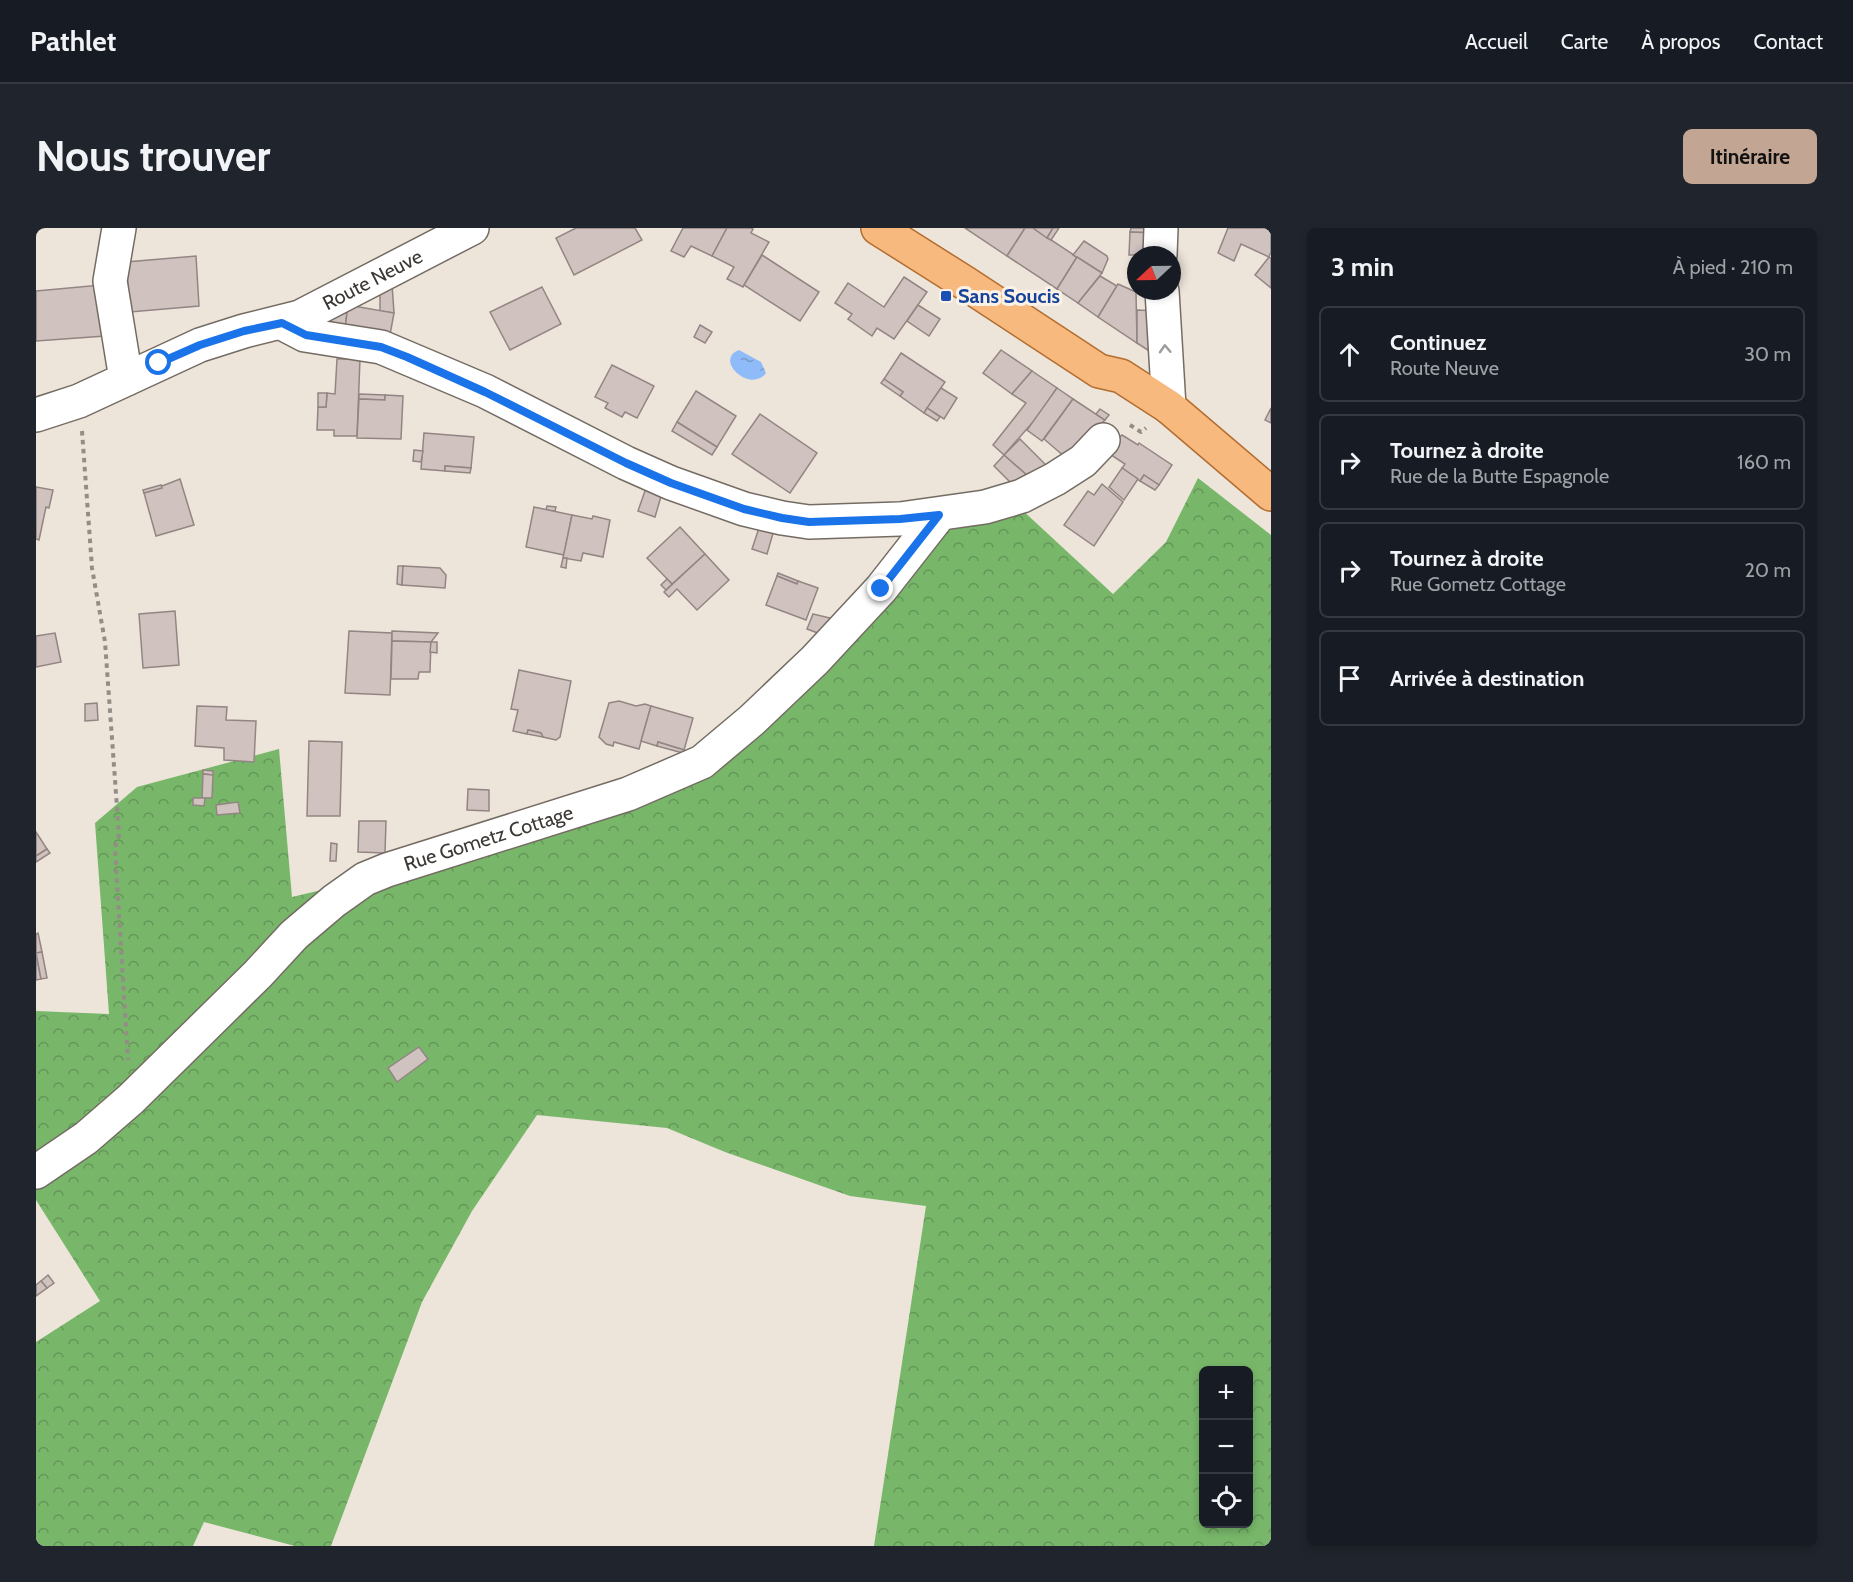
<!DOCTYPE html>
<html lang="fr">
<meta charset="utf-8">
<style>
body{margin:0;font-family:Cabin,sans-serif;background:#20242c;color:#f1f3f6}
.controls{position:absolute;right:18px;bottom:18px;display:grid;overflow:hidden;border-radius:9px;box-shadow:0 3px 9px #0003}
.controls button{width:54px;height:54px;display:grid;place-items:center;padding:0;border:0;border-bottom:2px solid #363941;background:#171b24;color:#f1f3f6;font:30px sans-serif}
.compass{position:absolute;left:1091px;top:18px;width:54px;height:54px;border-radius:50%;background:#171b24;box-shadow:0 3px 9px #0003;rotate:248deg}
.stop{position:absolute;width:18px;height:18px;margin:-14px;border:4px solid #1a73e8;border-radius:50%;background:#fff}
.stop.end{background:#1a73e8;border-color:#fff;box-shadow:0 2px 6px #0008}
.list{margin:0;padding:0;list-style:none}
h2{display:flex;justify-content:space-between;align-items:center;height:78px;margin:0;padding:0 24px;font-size:26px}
h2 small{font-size:20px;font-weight:400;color:#9ea1a6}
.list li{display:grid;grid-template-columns:39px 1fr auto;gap:18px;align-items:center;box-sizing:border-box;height:96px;margin:0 12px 12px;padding:0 12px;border:2px solid #363941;border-radius:9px}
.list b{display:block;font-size:22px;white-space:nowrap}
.list p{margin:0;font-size:20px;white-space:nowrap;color:#9ea1a6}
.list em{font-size:20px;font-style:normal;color:#9ea1a6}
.icon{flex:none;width:33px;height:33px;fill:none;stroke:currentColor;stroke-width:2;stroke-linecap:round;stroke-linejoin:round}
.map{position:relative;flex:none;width:1235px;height:1318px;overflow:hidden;border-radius:9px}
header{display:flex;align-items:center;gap:36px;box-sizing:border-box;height:84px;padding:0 30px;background:#171b24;border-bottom:2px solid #363941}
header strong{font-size:28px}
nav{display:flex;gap:33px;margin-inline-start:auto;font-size:21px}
.intro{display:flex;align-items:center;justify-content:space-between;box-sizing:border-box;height:144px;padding:0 36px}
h1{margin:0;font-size:42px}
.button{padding:15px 27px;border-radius:9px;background:#c2a592;color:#111;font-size:21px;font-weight:700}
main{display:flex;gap:36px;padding:0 36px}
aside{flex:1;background:#171b24;border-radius:9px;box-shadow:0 3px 9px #0003}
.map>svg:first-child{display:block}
.forest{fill:url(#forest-crowns);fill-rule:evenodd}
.water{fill:url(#water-ripples)}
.building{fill:#d0c2bf;stroke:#938583;stroke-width:1.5}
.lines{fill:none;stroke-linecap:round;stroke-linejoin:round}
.minor-casing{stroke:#746c63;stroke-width:36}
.major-casing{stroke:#b36d2e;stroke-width:36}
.path{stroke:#948d86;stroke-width:4;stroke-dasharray:4.5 4.5;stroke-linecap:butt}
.minor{stroke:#fff;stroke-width:33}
.major{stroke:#f8b97f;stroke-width:33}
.oneway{stroke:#9e9c9a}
.route{stroke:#1a73e8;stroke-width:8}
.transit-dot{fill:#1a4fb4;stroke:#fbf2e7;stroke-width:2}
.labels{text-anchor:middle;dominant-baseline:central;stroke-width:6;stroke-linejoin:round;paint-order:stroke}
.street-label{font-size:20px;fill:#3c3834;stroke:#fbf2e7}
.transit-label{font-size:20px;font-weight:bold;fill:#164399;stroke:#fbf2e7;text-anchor:start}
</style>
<header>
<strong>Pathlet</strong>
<nav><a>Accueil</a><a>Carte</a><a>À propos</a><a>Contact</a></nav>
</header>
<div class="intro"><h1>Nous trouver</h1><a class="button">Itinéraire</a></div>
<main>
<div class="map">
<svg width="1235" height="1318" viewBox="0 0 1235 1318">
<defs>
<pattern id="forest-crowns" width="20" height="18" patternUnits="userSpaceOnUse" patternTransform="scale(1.5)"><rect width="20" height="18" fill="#78b76a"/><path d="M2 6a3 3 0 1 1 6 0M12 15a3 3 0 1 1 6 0" fill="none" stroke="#649658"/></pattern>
<pattern id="water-ripples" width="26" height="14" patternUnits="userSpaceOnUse" patternTransform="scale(1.5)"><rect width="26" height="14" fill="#90bbf9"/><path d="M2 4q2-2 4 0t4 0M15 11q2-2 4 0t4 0" fill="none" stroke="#7799ca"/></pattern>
</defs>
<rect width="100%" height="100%" fill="#ede4da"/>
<path class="forest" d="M 1162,250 L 1235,307 L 1235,1318 L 838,1318 L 890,978 L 814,968 L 689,924 L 631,900 L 501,887 L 436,983 L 386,1074 L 295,1318 L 259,1318 L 168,1294 L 157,1318 L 0,1318 L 0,1114 L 64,1073 L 0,972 L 0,783 L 73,786 L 59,595 L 101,559 L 243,521 L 256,669 L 454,622 L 669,540 L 892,309 L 984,280 L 1077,366 L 1130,314 ZM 1168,1142 L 1212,1142 L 1212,1296 L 1168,1296 Z"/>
<path class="water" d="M 703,122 L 725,134 L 730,145 C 715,166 677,132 703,122 Z"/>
<g class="building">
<polygon points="540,0 599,0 606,12 538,47 520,10"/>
<polygon points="647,0 691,0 676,28 655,18 648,29 635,23"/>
<polygon points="691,0 715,0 717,1 715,5 733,14 707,59 691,51 698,39 676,28"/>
<polygon points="929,0 989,0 971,28"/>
<polygon points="989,0 997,0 1041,29 1021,61 971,28"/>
<polygon points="997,0 1017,0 1011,10"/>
<polygon points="1017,0 1023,0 1015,12 1011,10"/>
<polygon points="1095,0 1118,0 1118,5 1094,4"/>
<polygon points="1192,0 1235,0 1235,24 1233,29 1205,16 1198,33 1182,25"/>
<polygon points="1094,4 1118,5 1119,27 1093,27"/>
<polygon points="1048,13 1071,28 1072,31 1066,45 1037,27"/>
<polygon points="726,27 783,64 764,93 708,57"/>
<polygon points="160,28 163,78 94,84 90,34"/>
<polygon points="1041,29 1066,45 1042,75 1021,61"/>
<polygon points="1233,29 1235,30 1235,60 1219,47"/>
<polygon points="1064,48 1081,58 1062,89 1042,75"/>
<polygon points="868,49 891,64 858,111 841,100 836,108 812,91 816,86 799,75 812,55 848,79"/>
<polygon points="356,56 358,85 344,83 344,62"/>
<polygon points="1082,56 1100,64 1101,115 1062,89"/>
<polygon points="65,57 69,108 0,113 0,63"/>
<polygon points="506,59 525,96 474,122 454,84"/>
<polygon points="312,75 309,101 290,99 287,86"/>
<polygon points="312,77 358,85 354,107 309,101"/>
<polygon points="882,77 904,91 893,108 871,93"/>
<polygon points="1101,82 1123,83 1124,130 1101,115"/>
<polygon points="664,97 676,104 669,115 658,109"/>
<polygon points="965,122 996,143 976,166 947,145"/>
<polygon points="865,125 909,154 888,185 864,168 867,164 848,151"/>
<polygon points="301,131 324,131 321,208 298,208 298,202 281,202 282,179 290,179 291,165 299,166"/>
<polygon points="576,137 618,158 601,190 589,184 586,189 569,180 572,175 559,169"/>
<polygon points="996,143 1021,160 1003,187 968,227 957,217 990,175 976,166"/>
<polygon points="848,151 867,164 864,168 845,155"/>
<polygon points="905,160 921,170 908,191 891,180"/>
<polygon points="1021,160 1037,171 1006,213 991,202"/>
<polygon points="660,163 700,188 681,219 641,194"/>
<polygon points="282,165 291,165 290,179 282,179"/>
<polygon points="323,166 349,167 349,172 323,171"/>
<polygon points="349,167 367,168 365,211 321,210 323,171 349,172"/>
<polygon points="1037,171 1069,192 1029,229 1008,211"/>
<polygon points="891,180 904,189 901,193 888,185"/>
<polygon points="1235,180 1235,195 1229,192"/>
<polygon points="1064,181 1073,187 1069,192 1060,186"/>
<polygon points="724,186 781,225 754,265 696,226"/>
<polygon points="641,194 681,219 676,227 636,203"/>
<polygon points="388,205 438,209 435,240 409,238 409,243 385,241"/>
<polygon points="1086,207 1102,217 1103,215 1136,237 1123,257 1108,247 1104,253 1086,240 1089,236 1069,223"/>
<polygon points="984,211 1012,239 994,250 968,227"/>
<polygon points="378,222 387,223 385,234 377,233"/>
<polygon points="968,227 994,250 979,259 958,238"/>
<polygon points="409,238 435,240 434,245 409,243"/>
<polygon points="1086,240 1102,251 1088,272 1073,259"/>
<polygon points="1108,247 1123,257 1119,262 1104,253"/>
<polygon points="144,251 158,297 120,308 108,265"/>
<polygon points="1066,256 1087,274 1058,318 1028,297 1052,263 1058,267"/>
<polygon points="125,257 126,260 108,265 107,262"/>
<polygon points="0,259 17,262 13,280 10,279 3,312 0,311"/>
<polygon points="610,260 626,265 619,289 602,283"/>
<polygon points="511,278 520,279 519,283 510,282"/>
<polygon points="498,279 536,287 528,327 490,319"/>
<polygon points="536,287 556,291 557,288 574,292 567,329 547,325 545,333 527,330"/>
<polygon points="724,297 738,302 731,326 716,321"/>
<polygon points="644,299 669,326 636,356 611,330"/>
<polygon points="669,326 693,352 661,382 641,361 633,369 628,364"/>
<polygon points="527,330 531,330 530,340 525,339"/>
<polygon points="362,338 367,338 366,357 361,356"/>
<polygon points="367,338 404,340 410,347 409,360 366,357"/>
<polygon points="742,345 762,353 761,356 741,348"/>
<polygon points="741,348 761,356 762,353 782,360 770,392 730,377"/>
<polygon points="631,351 636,356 630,362 625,357"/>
<polygon points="139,383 143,437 107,440 103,386"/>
<polygon points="777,386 794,390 787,407 771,401"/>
<polygon points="313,403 356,405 354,467 309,465"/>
<polygon points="356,403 402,405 395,414 356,413"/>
<polygon points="19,405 25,434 0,439 0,408"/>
<polygon points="356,413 395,414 394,444 383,444 382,451 355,451"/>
<polygon points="395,414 401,414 401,425 394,424"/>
<polygon points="483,442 535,453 524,509 520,512 507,509 505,505 492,502 491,506 477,503 482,482 475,481"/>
<polygon points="583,473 600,478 609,476 615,478 603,521 578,514 577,518 570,516 563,509 573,475"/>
<polygon points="61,475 62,492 49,493 49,476"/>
<polygon points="161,478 191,479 190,492 220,493 218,534 188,532 188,520 159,518"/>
<polygon points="615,478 657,490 648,522 622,514 621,518 605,513"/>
<polygon points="492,502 505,505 507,509 491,506"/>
<polygon points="273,513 306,514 304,588 271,588"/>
<polygon points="622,514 648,522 647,525 621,518"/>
<polygon points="167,542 177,543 177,547 167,546"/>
<polygon points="167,546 177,547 176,570 166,570"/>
<polygon points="432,561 453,562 453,583 431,582"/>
<polygon points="157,570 169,570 168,578 157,577"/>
<polygon points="202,574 204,585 181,587 180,577"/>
<polygon points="323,593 350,593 349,625 322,624"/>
<polygon points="0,604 11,621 0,628"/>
<polygon points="295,615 301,616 300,633 294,633"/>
<polygon points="11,621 14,625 0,634 0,628"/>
<polygon points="2,705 6,724 0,725 5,751 0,752 0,706"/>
<polygon points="6,724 11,750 5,751 0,725"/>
<polygon points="383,819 392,831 361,854 352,840"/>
<polygon points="12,1047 18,1055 11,1060 5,1053"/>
<polygon points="5,1053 11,1060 0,1068 0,1057"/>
</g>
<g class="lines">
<g class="minor-casing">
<g id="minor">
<polyline points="83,0 74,53 90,151"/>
<polyline points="1124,27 1125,0"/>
<polyline points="1126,63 1133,179"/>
<polyline points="246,95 269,107 345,119 449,163 590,235 635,255 708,281 746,290 773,294 864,291 949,279 986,268 1019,251 1047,233 1067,212"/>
<path id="s1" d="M 0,187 L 43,173 L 164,117 L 208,103 L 264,89 L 436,0"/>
<path id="s2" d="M 0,944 L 50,910 L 95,871 L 222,746 L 258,707 L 298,673 L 329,651 L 351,642 L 592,566 L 666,534 L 716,492 L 779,432 L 845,361 L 903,287"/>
</g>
</g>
<g class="major-casing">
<polyline id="major" points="842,0 929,55 1063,143 1085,148 1133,179 1235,266"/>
</g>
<g class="path">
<polyline points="1094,197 1105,204 1110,200"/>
<polyline points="46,203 56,340 69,414 83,607 79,619 80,638 92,832"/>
</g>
<use href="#minor" class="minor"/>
<use href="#major" class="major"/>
</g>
<defs><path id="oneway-chevron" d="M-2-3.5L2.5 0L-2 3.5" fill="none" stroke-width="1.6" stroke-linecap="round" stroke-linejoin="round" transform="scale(1.5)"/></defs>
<use class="oneway" href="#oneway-chevron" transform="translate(1129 121) rotate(-93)"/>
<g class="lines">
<polyline class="route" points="123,135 164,117 208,103 246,95 270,107 345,119 371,129 449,164 590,235 635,255 708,281 746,290 773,294 864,291 903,287 845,361"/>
</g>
<rect class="transit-dot" x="904" y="62" width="12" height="12" rx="3"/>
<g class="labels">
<g class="street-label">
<text stroke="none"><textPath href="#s1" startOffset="364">Route Neuve</textPath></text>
<text stroke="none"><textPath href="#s2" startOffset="572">Rue Gometz Cottage</textPath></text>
</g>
<g class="transit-label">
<text x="922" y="68">Sans Soucis</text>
</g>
</g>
</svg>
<div class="controls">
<button>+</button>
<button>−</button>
<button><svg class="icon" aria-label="locate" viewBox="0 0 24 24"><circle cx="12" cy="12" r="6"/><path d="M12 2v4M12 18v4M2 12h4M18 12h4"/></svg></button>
</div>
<svg class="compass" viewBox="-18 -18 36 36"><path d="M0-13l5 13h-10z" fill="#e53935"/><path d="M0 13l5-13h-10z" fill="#9ea1a6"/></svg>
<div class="stop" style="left:123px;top:135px"></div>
<div class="stop end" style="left:845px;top:361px"></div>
</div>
<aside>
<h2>3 min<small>À pied · 210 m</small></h2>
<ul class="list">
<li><svg class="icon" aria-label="ahead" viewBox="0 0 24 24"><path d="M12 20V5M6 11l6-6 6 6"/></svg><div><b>Continuez</b><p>Route Neuve</p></div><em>30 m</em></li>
<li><svg class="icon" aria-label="right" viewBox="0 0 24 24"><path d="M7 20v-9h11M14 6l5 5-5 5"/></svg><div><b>Tournez à droite</b><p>Rue de la Butte Espagnole</p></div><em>160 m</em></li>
<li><svg class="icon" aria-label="right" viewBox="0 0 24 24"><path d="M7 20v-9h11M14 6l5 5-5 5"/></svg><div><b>Tournez à droite</b><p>Rue Gometz Cottage</p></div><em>20 m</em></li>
<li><svg class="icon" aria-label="arrive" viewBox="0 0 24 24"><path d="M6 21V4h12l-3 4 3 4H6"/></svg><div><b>Arrivée à destination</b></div></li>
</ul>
</aside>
</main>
